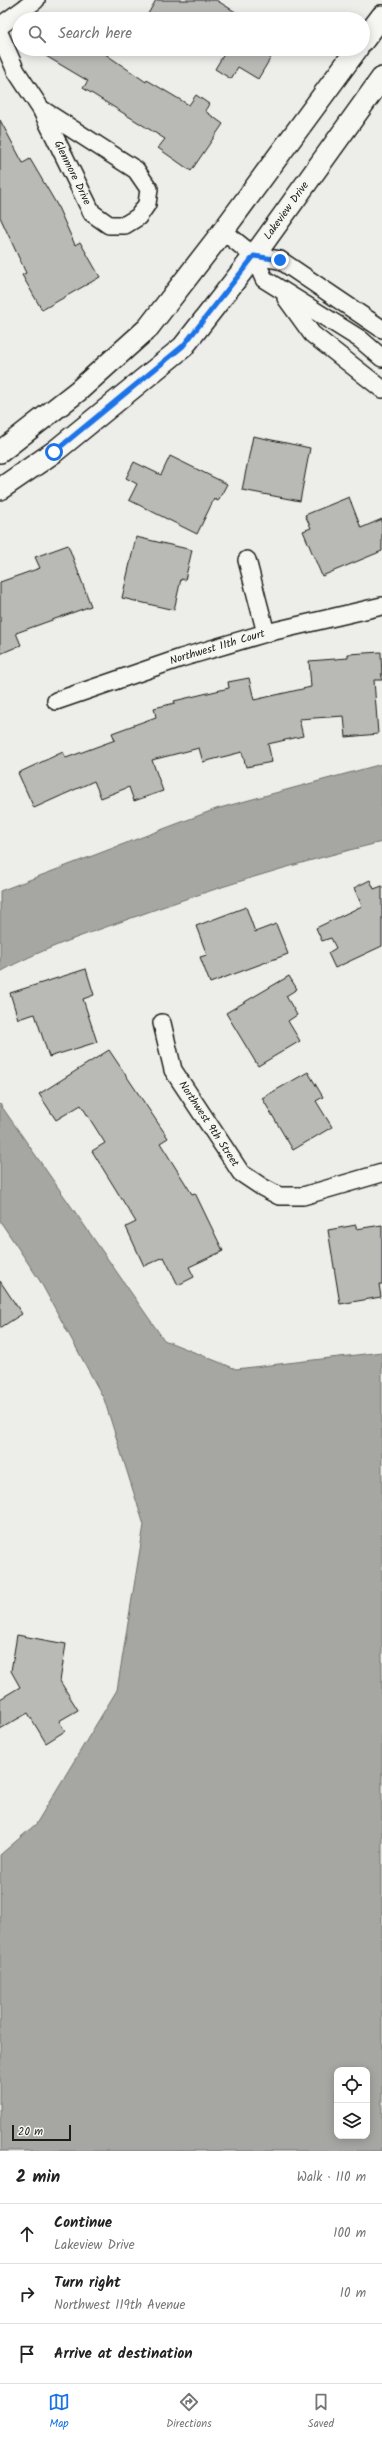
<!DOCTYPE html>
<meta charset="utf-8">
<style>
body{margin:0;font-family:Kalam,sans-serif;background:#f2f2f2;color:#222}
.controls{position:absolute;right:12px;bottom:12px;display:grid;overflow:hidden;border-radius:8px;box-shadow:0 2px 10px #0003}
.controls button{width:36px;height:36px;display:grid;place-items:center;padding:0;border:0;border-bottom:1px solid #e0e0e0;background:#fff;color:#222;font:20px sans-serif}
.scale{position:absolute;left:12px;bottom:10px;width:59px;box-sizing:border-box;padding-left:4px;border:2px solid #1c1c1c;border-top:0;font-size:11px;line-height:14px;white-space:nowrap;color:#1c1c1c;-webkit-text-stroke:3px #f6f6f2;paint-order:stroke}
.stop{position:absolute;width:12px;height:12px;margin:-9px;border:3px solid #1a73e8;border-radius:50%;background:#fff}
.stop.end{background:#1a73e8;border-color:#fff;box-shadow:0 1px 4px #0008}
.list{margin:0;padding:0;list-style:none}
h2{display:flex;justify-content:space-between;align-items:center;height:52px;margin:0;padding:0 16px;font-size:17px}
h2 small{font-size:13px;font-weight:400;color:#767676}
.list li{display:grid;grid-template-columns:26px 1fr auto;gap:12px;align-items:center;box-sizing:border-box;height:60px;padding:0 16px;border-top:1px solid #e0e0e0}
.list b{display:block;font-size:15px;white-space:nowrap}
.list p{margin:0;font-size:13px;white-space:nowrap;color:#767676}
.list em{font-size:13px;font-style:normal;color:#767676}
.icon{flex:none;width:22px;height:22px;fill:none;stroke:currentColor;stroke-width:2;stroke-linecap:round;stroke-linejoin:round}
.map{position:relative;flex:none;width:382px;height:2151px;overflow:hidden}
.search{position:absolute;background:#fff;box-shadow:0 2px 10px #0003;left:12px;right:12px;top:12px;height:44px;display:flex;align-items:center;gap:10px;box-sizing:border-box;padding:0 14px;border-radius:22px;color:#767676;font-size:15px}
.sheet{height:232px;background:#fff}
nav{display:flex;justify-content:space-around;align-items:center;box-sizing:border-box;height:56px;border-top:1px solid #e0e0e0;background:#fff;font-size:11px;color:#767676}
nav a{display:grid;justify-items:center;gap:2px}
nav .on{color:#1a73e8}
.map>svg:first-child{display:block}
.water{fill:#a6a6a3;stroke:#6f6f6d;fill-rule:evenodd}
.building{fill:#b9b9b6;stroke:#1c1c1c}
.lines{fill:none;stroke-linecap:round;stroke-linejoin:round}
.minor-casing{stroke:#1c1c1c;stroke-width:20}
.tertiary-casing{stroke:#1c1c1c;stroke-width:24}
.minor{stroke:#f6f6f2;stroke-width:17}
.tertiary{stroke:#f6f6f2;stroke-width:21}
.route{stroke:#1a73e8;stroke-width:5}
.labels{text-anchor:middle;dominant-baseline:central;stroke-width:3.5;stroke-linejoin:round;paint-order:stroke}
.street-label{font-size:11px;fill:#1c1c1c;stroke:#f6f6f2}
</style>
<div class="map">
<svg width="382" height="2151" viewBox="0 0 382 2151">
<rect width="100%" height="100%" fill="#edede9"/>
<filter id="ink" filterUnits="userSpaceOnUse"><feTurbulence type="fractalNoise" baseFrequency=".025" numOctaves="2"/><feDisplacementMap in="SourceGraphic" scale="8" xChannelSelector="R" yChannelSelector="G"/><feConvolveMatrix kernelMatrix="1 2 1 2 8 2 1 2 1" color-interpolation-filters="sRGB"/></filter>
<g filter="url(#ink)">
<g class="water">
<path d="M 382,764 L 382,842 C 294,863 208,890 123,921 C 81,936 39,950 0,972 L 0,891 L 216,809 Z"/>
<path d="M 0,1104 L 164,1340 L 236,1369 L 382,1352 L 382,2151 L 0,2151 L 0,1855 L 36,1824 L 117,1690 L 144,1525 L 104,1399 L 40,1281 L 0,1221 ZM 337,2070 L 367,2070 L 367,2136 L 337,2136 Z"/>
</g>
<g class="building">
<polygon points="156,0 216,0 247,19 145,19"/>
<polygon points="34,49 98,49 146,82 147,80 189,105 196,95 209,104 205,111 223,124 191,171 158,148 165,139 83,88 88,81"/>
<polygon points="227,49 276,49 258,79 238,67 231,79 215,69"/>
<polygon points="0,120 23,163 30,159 57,205 75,245 80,242 100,277 42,310 22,275 26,273 0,217"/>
<polygon points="253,436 310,448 300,501 242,490"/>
<polygon points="170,456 227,484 218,501 214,499 197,534 129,500 137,484 126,478 134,462 161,475"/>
<polygon points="349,497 361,528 382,519 382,551 322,576 303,531 311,528 305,515"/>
<polygon points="136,537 192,550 185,580 181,579 174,610 122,598"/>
<polygon points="68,545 91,606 16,633 21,645 0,654 0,582 40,568 35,557"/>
<polygon points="381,652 382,680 374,680 378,734 346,737 344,716 299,719 303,736 268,744 272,762 246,767 242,752 203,762 199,748 152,760 163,791 134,801 129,787 101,798 94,781 34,808 18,773 63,752 66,758 115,740 112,733 156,717 154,708 175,703 174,701 229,688 228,682 249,678 254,700 311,687 309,661 348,658 348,654"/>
<polygon points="370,880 374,889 382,886 382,946 335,968 328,953 336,948 331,938 322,941 316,928 362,906 354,888"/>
<polygon points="246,907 255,932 276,924 288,954 210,983 200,957 207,955 196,926"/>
<polygon points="86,969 94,995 83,999 97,1042 49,1057 35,1014 18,1019 10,993"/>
<polygon points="289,976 297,989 286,996 297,1015 288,1021 300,1041 258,1066 226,1013"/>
<polygon points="109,1050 168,1138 160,1143 192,1194 195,1193 223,1251 189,1267 194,1277 178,1285 164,1257 144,1266 126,1227 136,1222 92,1151 105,1143 81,1105 56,1120 39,1094"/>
<polygon points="308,1072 323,1097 316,1101 332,1127 293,1150 262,1098"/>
<polygon points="356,1225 356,1229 382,1225 382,1284 379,1284 381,1297 340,1304 328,1230"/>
<polygon points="0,1281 22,1314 0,1328"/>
<polygon points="17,1635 66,1644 60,1681 78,1710 59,1721 65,1731 46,1743 28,1713 0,1729 0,1699 20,1687 11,1671"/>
</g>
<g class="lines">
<g class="minor-casing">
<g id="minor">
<polyline points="0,26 36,0"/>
<path id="s1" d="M 0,35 L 16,71 L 41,109 L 92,213 L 109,225 L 125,225 L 138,217 L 147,204 L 149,189 L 136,170 L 41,109"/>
<polyline points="223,231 254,256 264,279 360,339 382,358"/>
<polyline points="254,256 280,260 382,329"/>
<polyline points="286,298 312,334 382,389"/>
<polyline points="247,560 266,633"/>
<path id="s2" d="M 56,701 L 181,658 L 266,633 L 382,606"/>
<path id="s3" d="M 162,1023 L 173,1070 L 241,1173 L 262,1187 L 279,1196 L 303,1196 L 382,1173"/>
</g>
</g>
<g class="tertiary-casing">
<g id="tertiary">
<polyline points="363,41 382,16"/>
<polyline points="0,452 78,391 148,328 223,231 357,49"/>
<path id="s4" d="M 0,489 L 54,452 L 183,347 L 254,256 L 382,78"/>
</g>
</g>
<use href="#minor" class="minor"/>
<use href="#tertiary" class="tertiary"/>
</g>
</g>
<g class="lines" filter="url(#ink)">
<polyline class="route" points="54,452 183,346 254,256 280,260"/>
</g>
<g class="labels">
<g class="street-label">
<text stroke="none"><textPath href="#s1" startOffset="156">Glenmore Drive</textPath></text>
<text stroke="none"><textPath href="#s4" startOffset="403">Lakeview Drive</textPath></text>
<text stroke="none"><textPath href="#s2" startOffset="170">Northwest 11th Court</textPath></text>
<text stroke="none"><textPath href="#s3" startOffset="113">Northwest 9th Street</textPath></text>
</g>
</g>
</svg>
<div class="controls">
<button><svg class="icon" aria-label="locate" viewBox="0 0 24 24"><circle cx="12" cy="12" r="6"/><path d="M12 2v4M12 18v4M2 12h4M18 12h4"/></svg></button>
<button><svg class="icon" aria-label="layers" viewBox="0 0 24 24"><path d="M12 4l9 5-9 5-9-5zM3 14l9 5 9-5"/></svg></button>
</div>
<div class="scale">20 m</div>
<div class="stop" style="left:54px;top:452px"></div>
<div class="stop end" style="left:280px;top:260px"></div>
<div class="search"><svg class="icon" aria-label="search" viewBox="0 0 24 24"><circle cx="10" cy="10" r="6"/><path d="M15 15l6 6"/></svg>Search here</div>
</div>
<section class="sheet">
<h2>2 min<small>Walk · 110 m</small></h2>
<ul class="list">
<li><svg class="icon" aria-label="ahead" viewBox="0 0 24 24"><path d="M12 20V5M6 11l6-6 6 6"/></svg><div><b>Continue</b><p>Lakeview Drive</p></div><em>100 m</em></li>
<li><svg class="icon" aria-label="right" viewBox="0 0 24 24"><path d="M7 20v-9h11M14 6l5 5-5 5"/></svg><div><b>Turn right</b><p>Northwest 119th Avenue</p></div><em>10 m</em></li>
<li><svg class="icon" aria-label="arrive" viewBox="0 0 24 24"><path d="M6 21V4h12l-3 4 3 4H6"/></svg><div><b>Arrive at destination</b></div></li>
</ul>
</section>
<nav>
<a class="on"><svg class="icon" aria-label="map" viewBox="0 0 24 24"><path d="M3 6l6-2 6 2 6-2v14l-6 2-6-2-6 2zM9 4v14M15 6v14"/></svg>Map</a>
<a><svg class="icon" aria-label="directions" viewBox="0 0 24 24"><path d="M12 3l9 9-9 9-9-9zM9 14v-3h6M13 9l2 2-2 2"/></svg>Directions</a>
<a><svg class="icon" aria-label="saved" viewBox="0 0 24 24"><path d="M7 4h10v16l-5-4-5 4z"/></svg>Saved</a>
</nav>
